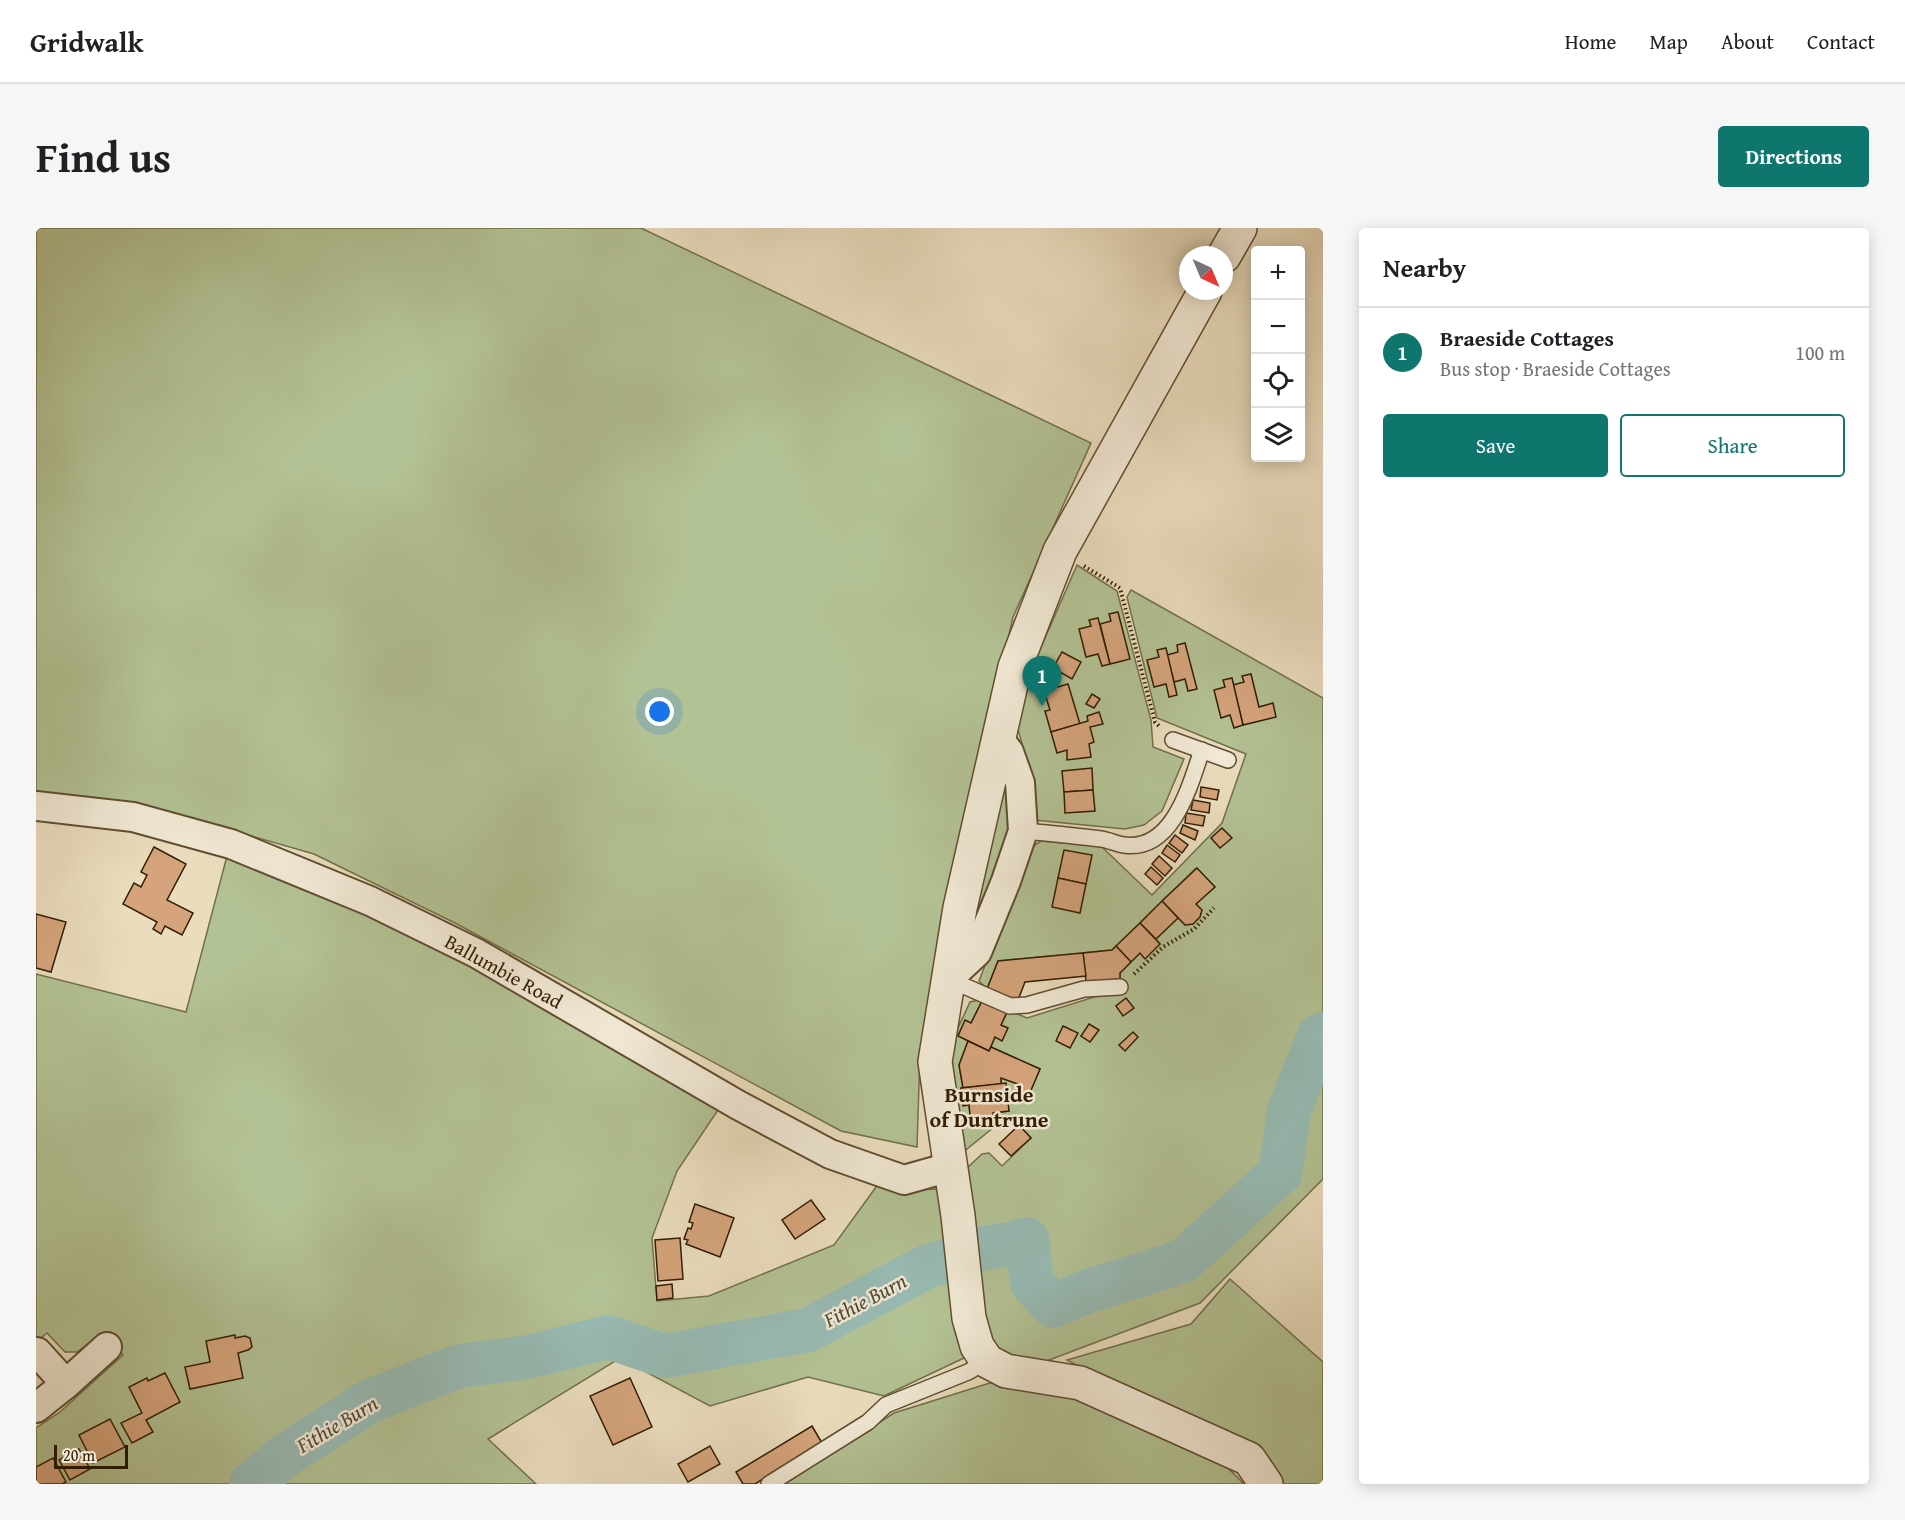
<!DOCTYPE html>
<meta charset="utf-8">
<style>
body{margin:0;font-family:"Gentium Book Plus",serif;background:#f6f6f6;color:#202124}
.controls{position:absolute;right:18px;top:18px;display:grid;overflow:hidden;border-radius:6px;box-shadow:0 3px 15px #0003}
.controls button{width:54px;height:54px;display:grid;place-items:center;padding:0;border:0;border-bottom:2px solid #e0e0e0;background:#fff;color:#202124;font:30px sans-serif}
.compass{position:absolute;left:1143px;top:18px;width:54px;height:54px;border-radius:50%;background:#fff;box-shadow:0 3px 15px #0003;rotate:136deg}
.scale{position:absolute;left:18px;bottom:15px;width:74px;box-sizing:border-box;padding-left:6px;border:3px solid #321d00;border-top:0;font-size:16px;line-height:21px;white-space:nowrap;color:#321d00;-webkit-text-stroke:4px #f1e9d5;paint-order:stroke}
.you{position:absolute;left:624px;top:484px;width:21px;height:21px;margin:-15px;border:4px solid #fff;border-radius:50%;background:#1a73e8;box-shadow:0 0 0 9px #1a73e833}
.badge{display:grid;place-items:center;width:39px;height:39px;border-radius:50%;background:#0f766e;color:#fff;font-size:20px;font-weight:700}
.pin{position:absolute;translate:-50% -50px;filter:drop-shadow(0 2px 3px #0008)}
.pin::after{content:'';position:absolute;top:32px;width:21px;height:18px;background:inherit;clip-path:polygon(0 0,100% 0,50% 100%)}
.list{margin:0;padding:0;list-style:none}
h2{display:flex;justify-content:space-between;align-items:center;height:78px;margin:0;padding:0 24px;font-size:26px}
h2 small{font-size:20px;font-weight:400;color:#757577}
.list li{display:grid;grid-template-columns:39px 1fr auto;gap:18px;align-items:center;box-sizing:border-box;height:90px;padding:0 24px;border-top:2px solid #e0e0e0}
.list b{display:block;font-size:22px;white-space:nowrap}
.list p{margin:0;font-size:20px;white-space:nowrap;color:#757577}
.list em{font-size:20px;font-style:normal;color:#757577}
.actions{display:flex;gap:12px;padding:18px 24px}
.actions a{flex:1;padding:14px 0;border:2px solid #0f766e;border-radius:6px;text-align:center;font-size:21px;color:#0f766e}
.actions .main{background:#0f766e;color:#fff}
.icon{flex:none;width:33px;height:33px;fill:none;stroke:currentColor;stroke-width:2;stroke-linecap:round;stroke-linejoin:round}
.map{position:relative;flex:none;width:1287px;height:1256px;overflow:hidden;border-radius:6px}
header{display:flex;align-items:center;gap:36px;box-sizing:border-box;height:84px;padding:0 30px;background:#fff;border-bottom:2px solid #e0e0e0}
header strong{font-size:28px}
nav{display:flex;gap:33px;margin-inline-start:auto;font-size:21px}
.intro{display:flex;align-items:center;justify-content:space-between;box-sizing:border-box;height:144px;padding:0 36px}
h1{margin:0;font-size:42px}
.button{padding:15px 27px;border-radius:6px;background:#0f766e;color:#fff;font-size:21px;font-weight:700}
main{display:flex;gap:36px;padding:0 36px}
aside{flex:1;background:#fff;border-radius:6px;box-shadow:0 3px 15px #0003}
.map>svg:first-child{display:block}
.green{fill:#b3c294;stroke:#72704a;stroke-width:1.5}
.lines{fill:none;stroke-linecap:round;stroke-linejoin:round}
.river{stroke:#98bbb4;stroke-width:44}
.building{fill:#d5a47c;stroke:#321d00;stroke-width:1.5}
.service-casing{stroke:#604d30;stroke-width:18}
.minor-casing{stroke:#604d30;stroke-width:32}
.tertiary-casing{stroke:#604d30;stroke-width:36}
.path{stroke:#321d00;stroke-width:4;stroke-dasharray:1.5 3;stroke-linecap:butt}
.service{stroke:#f1e9d5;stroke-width:15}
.minor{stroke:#f1e9d5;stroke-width:28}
.tertiary{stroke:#f1e9d5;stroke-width:33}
.labels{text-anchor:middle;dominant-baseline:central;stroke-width:5;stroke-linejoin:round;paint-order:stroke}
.street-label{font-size:20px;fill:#321d00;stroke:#f1e9d5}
.water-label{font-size:21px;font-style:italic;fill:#514c36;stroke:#f1e9d5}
.quarter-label{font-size:22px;font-weight:bold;fill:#321d00;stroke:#f1e9d5}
</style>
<header>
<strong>Gridwalk</strong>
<nav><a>Home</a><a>Map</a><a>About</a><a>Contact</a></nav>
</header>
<div class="intro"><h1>Find us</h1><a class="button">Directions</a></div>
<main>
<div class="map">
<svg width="1287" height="1256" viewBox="0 0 1287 1256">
<rect width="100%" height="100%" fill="#eaddbe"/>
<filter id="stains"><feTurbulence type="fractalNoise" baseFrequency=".00333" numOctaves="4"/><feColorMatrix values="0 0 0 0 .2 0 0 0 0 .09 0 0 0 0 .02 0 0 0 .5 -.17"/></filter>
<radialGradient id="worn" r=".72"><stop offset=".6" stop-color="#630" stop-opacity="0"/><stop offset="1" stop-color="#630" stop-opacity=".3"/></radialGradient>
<g class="green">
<polygon points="0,0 605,0 1055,215 977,389 910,678 884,827 881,919 805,903 419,695 278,626 108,577 0,565"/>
<polygon points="1041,337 1081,363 1115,492 1117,519 1148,531 1126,583 1108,597 1089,601 998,592 993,541 980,494 992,449"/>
<polygon points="1095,362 1287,470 1287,951 1164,1075 1000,1137 977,1131 950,1110 929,942 946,926 953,925 966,938 995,910 973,887 926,925 913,819 934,774 947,771 935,795 929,793 922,808 932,813 923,837 927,860 925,861 927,877 933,877 935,897 958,895 957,885 973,883 965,856 965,850 982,856 980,861 993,866 1004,841 955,819 959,809 966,812 965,797 972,782 991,790 1084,761 1084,745 1104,725 1109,730 1124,716 1120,711 1142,690 1149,697 1157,696 1165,682 1160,676 1179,659 1160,640 1076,722 962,733 951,761 943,753 994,620 1005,613 1065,618 1116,667 1186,595 1210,526 1121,490 1091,369"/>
<polygon points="967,543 980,595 929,724"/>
<polygon points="191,628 331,683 435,734 684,879 641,943 616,1010 621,1073 673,1068 798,1017 843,955 864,962 904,961 928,1130 848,1168 772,1149 674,1178 584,1130 452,1211 500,1256 0,1256 0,1200 24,1184 87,1127 67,1105 41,1124 29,1124 11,1105 0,1114 0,746 150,784"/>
<polygon points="1194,1051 1287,1134 1287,1256 1235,1256 1053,1144 1031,1132 1155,1096"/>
<polygon points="957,1154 1041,1164 1182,1230 1208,1256 749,1256 858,1185"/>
</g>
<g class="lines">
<polyline class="river" points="215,1256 251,1226 334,1173 423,1138 492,1129 572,1109 629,1128 772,1102 890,1039 949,1020 974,1016 991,1011 996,1055 1017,1078 1050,1064 1147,1033 1244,945 1253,883 1283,808 1287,806"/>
</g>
<g class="building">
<polygon points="1082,384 1094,431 1074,436 1064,396 1075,393 1073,386"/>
<polygon points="1062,390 1074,436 1066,438 1062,426 1050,429 1043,401 1055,398 1053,392"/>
<polygon points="1149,415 1161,461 1152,463 1149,451 1138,454 1131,427 1142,424 1141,417"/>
<polygon points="1130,420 1141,467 1133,469 1130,456 1118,459 1111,432 1123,429 1121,422"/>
<polygon points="1026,424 1045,434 1036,451 1017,440"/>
<polygon points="1215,446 1223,479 1237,475 1240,489 1207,497 1197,457 1208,454 1206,448"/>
<polygon points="1196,450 1207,497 1198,500 1194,487 1185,490 1178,462 1189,459 1187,452"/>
<polygon points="1032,456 1044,496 1015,504 1009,483 1014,482 1008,463"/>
<polygon points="1056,466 1064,471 1058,480 1050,476"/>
<polygon points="1063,484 1067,496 1054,499 1058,514 1053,516 1055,529 1031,532 1031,522 1021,525 1015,504 1052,493 1051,488"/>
<polygon points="1056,540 1057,562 1028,564 1026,543"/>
<polygon points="1165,559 1183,562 1181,572 1164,569"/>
<polygon points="1057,562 1059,583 1029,585 1028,564"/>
<polygon points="1157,572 1174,575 1173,585 1155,582"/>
<polygon points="1150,585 1169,588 1167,598 1149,595"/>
<polygon points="1147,597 1162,603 1159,612 1144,605"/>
<polygon points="1186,600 1196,610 1184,620 1175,610"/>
<polygon points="1139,607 1152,617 1146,625 1133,615"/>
<polygon points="1131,617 1144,627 1139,634 1126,625"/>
<polygon points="118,619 150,636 131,672 157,685 146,707 129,698 125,706 117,701 121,694 87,676 98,655 105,659 111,647 105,644"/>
<polygon points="1028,622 1056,627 1050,656 1022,650"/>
<polygon points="1123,628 1136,640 1129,648 1116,636"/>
<polygon points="1115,639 1127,650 1121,657 1109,646"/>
<polygon points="1161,640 1179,659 1160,676 1166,682 1164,689 1157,696 1149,697 1126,673"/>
<polygon points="1022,650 1050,656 1044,685 1016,679"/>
<polygon points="1126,673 1142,690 1120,711 1104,695"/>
<polygon points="0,686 30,694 15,744 0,740"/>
<polygon points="1104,695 1124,716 1109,731 1104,725 1095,734 1080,718"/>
<polygon points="1080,718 1095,734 1084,745 1084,751 1050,754 1047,725 1076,722"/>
<polygon points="1047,725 1050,748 989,754 982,772 951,761 962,733"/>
<polygon points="1090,770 1098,780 1087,788 1080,778"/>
<polygon points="947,771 972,782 965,797 972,800 966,813 959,809 953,823 922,808 929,792 935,795"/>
<polygon points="1053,796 1063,802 1054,814 1045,808"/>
<polygon points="1027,798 1042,805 1034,820 1020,813"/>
<polygon points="1097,804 1102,809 1089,823 1083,817"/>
<polygon points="932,813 953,823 955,819 1004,841 993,867 980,861 982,856 965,850 965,856 927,860 923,837"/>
<polygon points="970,855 973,883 957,885 958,895 935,897 933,877 927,878 925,860"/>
<polygon points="983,897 995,910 975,928 963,916"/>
<polygon points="775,972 789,991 759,1011 746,992"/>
<polygon points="659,976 698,990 684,1029 650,1016 652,1012 648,1011 652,1000 655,1001 657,995 653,994"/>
<polygon points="644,1010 647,1051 622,1053 619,1012"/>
<polygon points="636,1056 637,1070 621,1072 620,1058"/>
<polygon points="199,1107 199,1110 209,1108 214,1110 216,1119 212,1122 202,1125 207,1150 154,1161 149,1139 174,1134 170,1113"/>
<polygon points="129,1145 144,1174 110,1192 117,1204 96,1215 85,1195 106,1185 93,1159 111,1150 112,1153"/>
<polygon points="594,1150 616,1199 577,1217 554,1168"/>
<polygon points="74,1191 89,1219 57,1235 43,1207"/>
<polygon points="776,1198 786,1215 719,1256 707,1256 700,1244"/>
<polygon points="674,1218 684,1236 652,1254 642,1236"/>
<polygon points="43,1221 54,1241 34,1252 23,1232"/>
<polygon points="17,1230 30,1254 26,1256 0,1256 0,1239"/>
</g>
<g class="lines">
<g class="service-casing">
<g id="service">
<polyline points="1137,512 1192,532"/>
<path d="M 987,603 C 1013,605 1039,608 1065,611 C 1073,612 1080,616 1088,617 C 1137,624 1154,557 1166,522"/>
<polyline points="912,751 974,778 991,777 1048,761 1084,759"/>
<polyline points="733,1256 832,1194 850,1177 932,1144 951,1133"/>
</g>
</g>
<g class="minor-casing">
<g id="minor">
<polyline points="0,578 97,589 195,616 334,673 440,725 702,877 794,926 868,952 914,939"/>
<polyline points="912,751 941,724 970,653 987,603 984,555 973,524 963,511"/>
<polyline points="1,1124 30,1156"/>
<polyline points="0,1180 30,1156 71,1119"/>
</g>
</g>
<g class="tertiary-casing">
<g id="tertiary">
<polyline points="1188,28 1204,0"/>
<polyline points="1169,63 1024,323 979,439 924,680 899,834 922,988 933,1090 941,1118 951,1133 970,1143 1044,1155 1213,1231 1230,1256"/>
</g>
</g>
<g class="path">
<polyline points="1048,338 1084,360 1119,494 1124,499"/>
<polyline points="1098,746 1127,719 1158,701 1178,680"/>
</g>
<use href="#service" class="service"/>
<use href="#minor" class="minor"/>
<use href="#tertiary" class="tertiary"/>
</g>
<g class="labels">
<g class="street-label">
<text transform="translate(468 743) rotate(29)">Ballumbie Road</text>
</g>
<g class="water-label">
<text transform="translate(829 1072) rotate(-28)">Fithie Burn</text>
<text transform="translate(301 1196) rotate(-31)">Fithie Burn</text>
</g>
<g class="quarter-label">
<text x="953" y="866">Burnside<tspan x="953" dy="25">of Duntrune</tspan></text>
</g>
</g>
<rect width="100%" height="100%" filter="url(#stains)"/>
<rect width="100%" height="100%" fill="url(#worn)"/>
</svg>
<div class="controls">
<button>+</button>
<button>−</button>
<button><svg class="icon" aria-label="locate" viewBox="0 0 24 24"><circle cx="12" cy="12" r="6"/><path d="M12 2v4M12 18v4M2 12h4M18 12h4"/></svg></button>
<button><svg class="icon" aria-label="layers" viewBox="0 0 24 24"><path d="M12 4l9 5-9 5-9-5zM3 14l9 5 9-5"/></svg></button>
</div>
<svg class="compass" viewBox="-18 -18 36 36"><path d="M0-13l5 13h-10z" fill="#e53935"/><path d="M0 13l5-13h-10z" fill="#757577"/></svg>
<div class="scale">20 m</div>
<div class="you"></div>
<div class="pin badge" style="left:1006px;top:478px">1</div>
</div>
<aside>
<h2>Nearby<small></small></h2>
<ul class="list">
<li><span class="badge">1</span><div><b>Braeside Cottages</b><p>Bus stop · Braeside Cottages</p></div><em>100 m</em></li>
</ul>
<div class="actions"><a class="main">Save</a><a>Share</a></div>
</aside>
</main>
